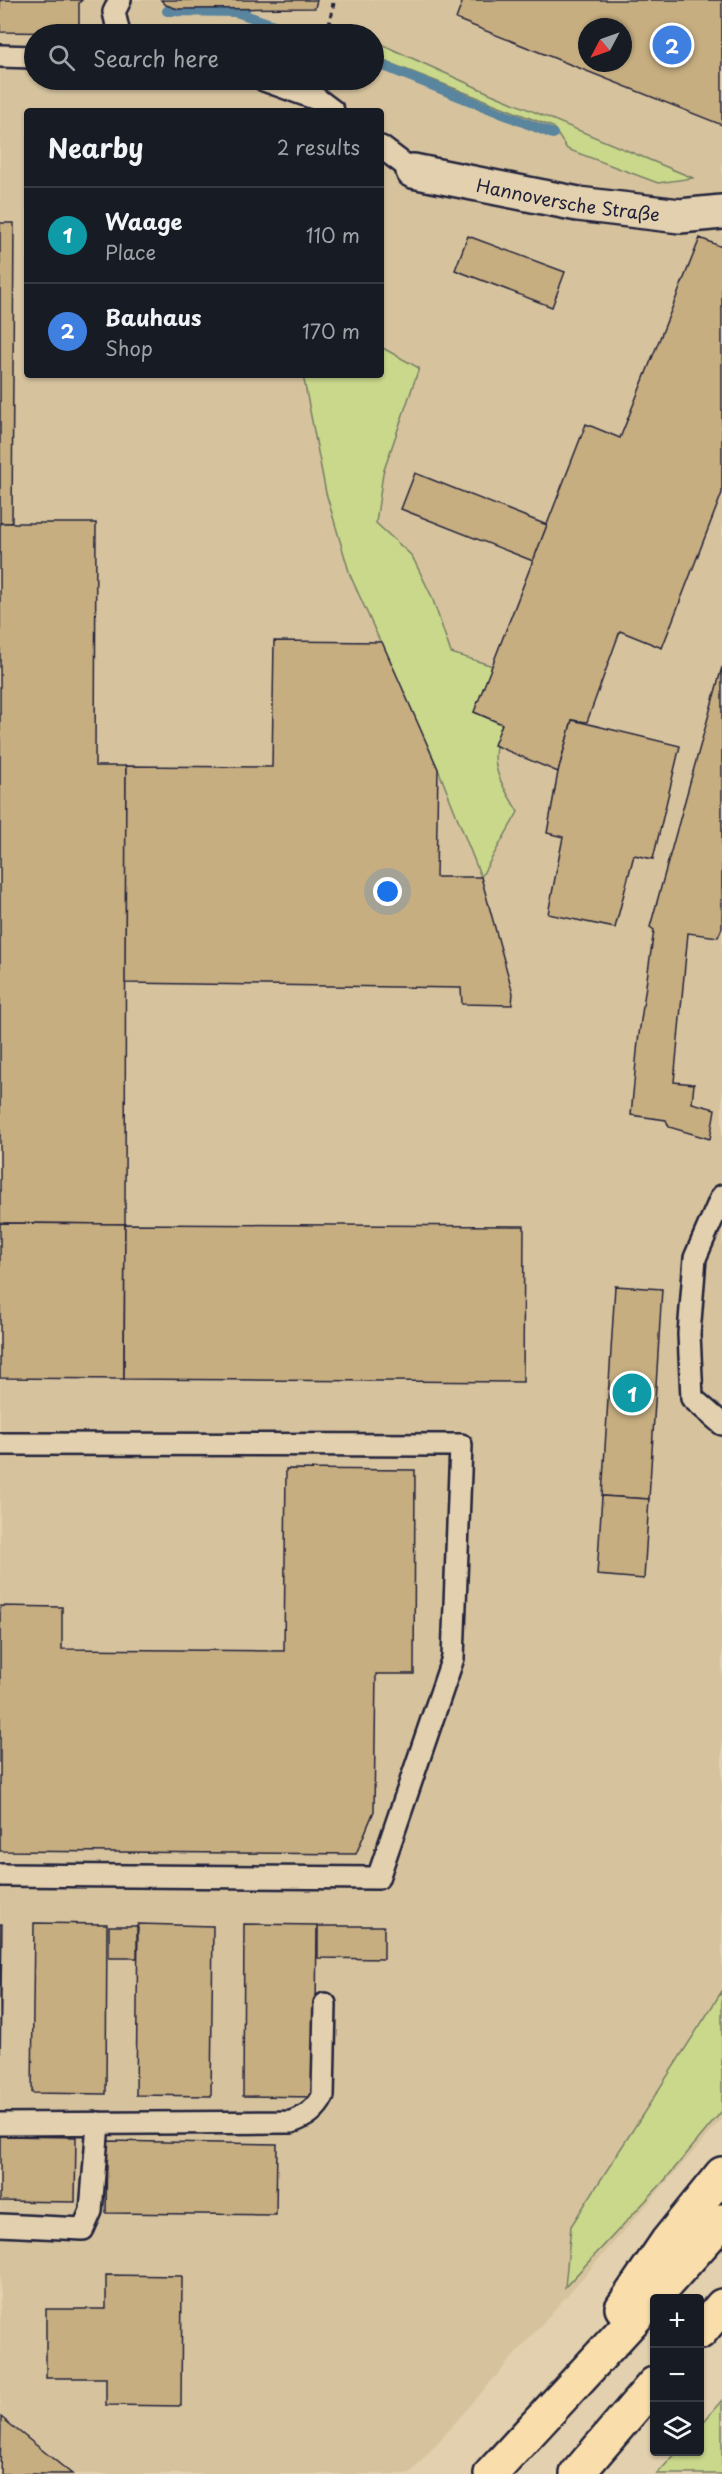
<!DOCTYPE html>
<meta charset="utf-8">
<style>
body{margin:0;font-family:"Playpen Sans",sans-serif;background:#20242c;color:#f1f3f6}
.controls{position:absolute;right:18px;bottom:18px;display:grid;overflow:hidden;border-radius:6px;box-shadow:0 2px 4px #0004}
.controls button{width:54px;height:54px;display:grid;place-items:center;padding:0;border:0;border-bottom:2px solid #363941;background:#171b24;color:#f1f3f6;font:30px sans-serif}
.compass{position:absolute;left:578px;top:18px;width:54px;height:54px;border-radius:50%;background:#171b24;box-shadow:0 2px 4px #0004;rotate:229deg}
.you{position:absolute;left:388px;top:892px;width:21px;height:21px;margin:-15px;border:4px solid #fff;border-radius:50%;background:#1a73e8;box-shadow:0 0 0 9px #1a73e833}
.badge{display:grid;place-items:center;width:39px;height:39px;border-radius:50%;background:#c8321e;color:#fff;font-size:20px;font-weight:700}
.pin{position:absolute;translate:-50% -50%;border:3px solid #fff;box-shadow:0 2px 6px #0006}
.list{margin:0;padding:0;list-style:none}
h2{display:flex;justify-content:space-between;align-items:center;height:78px;margin:0;padding:0 24px;font-size:26px}
h2 small{font-size:20px;font-weight:400;color:#9ea1a6}
.list li{display:grid;grid-template-columns:39px 1fr auto;gap:18px;align-items:center;box-sizing:border-box;height:96px;padding:0 24px;border-top:2px solid #363941}
.list b{display:block;font-size:22px;white-space:nowrap}
.list p{margin:0;font-size:20px;white-space:nowrap;color:#9ea1a6}
.list em{font-size:20px;font-style:normal;color:#9ea1a6}
.icon{flex:none;width:33px;height:33px;fill:none;stroke:currentColor;stroke-width:2;stroke-linecap:round;stroke-linejoin:round}
.map{position:relative;flex:none;width:722px;height:2474px;overflow:hidden}
.search{position:absolute;background:#171b24;box-shadow:0 2px 4px #0004;left:24px;top:24px;width:360px;height:66px;display:flex;align-items:center;gap:15px;box-sizing:border-box;padding:0 21px;border-radius:33px;color:#9ea1a6;font-size:22px}
.panel{position:absolute;background:#171b24;box-shadow:0 2px 4px #0004;left:24px;top:108px;width:360px;height:270px;border-radius:6px}
.map>svg:first-child{display:block}
.built{fill:#d6c39e;fill-rule:evenodd}
.green{fill:#cad88c;stroke:#767d64;stroke-width:1.5}
.lines{fill:none;stroke-linecap:round;stroke-linejoin:round}
.stream{stroke:#5a859e;stroke-width:10}
.building{fill:#c7ae81;stroke:#22223b;stroke-width:1.5;fill-rule:evenodd}
.lane-casing{stroke:#22223b;stroke-width:26}
.street-casing{stroke:#22223b;stroke-width:38}
.highway-casing{stroke:#22223b;stroke-width:38}
.path{stroke:#22223b;stroke-width:4;stroke-dasharray:4.5 4.5;stroke-linecap:butt}
.lane{stroke:#e2d0ae;stroke-width:21}
.street{stroke:#e2d0ae;stroke-width:33}
.highway{stroke:#f9deab;stroke-width:33}
.labels{text-anchor:middle;dominant-baseline:central;stroke-width:5;stroke-linejoin:round;paint-order:stroke}
.street-label{font-size:18px;fill:#22223b;stroke:#e2d0ae}
</style>
<div class="map">
<svg width="722" height="2474" viewBox="0 0 722 2474">
<rect width="100%" height="100%" fill="#e2d0ae"/>
<filter id="ink" filterUnits="userSpaceOnUse"><feTurbulence type="fractalNoise" baseFrequency=".0167" numOctaves="2"/><feDisplacementMap in="SourceGraphic" scale="12" xChannelSelector="R" yChannelSelector="G"/><feConvolveMatrix kernelMatrix="1 2 1 2 8 2 1 2 1" color-interpolation-filters="sRGB"/></filter>
<g filter="url(#ink)">
<path class="built" d="M 0,0 L 722,0 L 722,2119 L 410,2474 L 0,2474 ZM 587,27 L 623,27 L 623,63 L 587,63 ZM 34,34 L 374,34 L 374,80 L 34,80 ZM 27,111 L 381,111 L 381,375 L 27,375 Z"/>
<g class="green">
<polygon points="374,41 489,93 693,178 658,183 567,149 553,127 374,57"/>
<path d="M 381,347 L 419,368 L 383,473 L 376,523 L 412,556 L 432,597 L 451,653 L 493,666 L 474,712 L 502,724 C 487,764 498,778 518,812 L 481,877 L 438,769 L 350,575 L 326,493 L 303,375 L 381,375 Z"/>
<polygon points="722,1991 722,2111 664,2181 565,2287 571,2226"/>
<polygon points="722,2400 722,2474 657,2474 677,2452 700,2452 700,2426"/>
</g>
<g class="lines">
<g class="stream">
<polyline points="167,11 236,12 245,10"/>
<polyline points="236,12 300,34"/>
<polyline points="374,62 553,134"/>
</g>
</g>
<g class="building">
<polygon points="0,0 82,0 79,3 79,33 0,32"/>
<polygon points="161,0 317,0 315,8 178,9 166,5"/>
<path d="M 463,0 L 722,0 L 722,125 L 456,19 ZM 587,27 L 623,27 L 623,63 L 587,63 Z"/>
<polygon points="0,223 14,223 12,523 0,523"/>
<polygon points="468,236 565,272 552,307 455,270"/>
<polygon points="700,238 722,247 722,493 662,648 620,631 587,722 572,720 558,772 494,745 502,724 474,712 586,424 620,438"/>
<polygon points="415,473 547,525 533,561 401,509"/>
<polygon points="0,523 96,523 95,766 126,766 125,1224 0,1223"/>
<polygon points="274,641 382,642 438,769 436,877 481,877 513,993 512,1005 462,1004 461,988 125,983 126,766 272,767"/>
<polygon points="722,667 722,928 718,937 688,933 674,1082 694,1084 692,1103 715,1109 710,1139 669,1127 666,1120 631,1115 638,1041 654,930 650,927"/>
<polygon points="572,720 680,746 653,859 634,855 615,928 548,914 563,837 547,833 558,772"/>
<polygon points="0,1223 125,1224 124,1379 0,1378"/>
<polygon points="125,1224 524,1226 523,1382 124,1379"/>
<polygon points="615,1286 662,1289 649,1499 602,1496"/>
<polygon points="286,1469 415,1470 414,1674 376,1674 374,1811 356,1854 0,1851 0,1606 62,1607 62,1649 284,1651"/>
<polygon points="602,1496 649,1499 644,1579 597,1575"/>
<polygon points="34,1923 107,1924 106,2094 32,2093"/>
<polygon points="0,1924 2,1924 0,2064"/>
<polygon points="138,1924 213,1926 211,2096 136,2095"/>
<polygon points="244,1924 317,1925 315,2097 243,2096"/>
<rect x="109" y="1926" width="28" height="32"/>
<polygon points="318,1926 384,1926 384,1959 318,1958"/>
<polygon points="0,2136 76,2137 75,2202 0,2201"/>
<polygon points="107,2141 277,2144 276,2215 106,2213"/>
<polygon points="106,2275 182,2276 181,2406 106,2405 106,2378 46,2378 46,2309 106,2309"/>
<polygon points="1,2417 72,2474 0,2474"/>
</g>
<g class="lines">
<g class="lane-casing">
<g id="lane">
<polyline points="119,34 114,12 120,0"/>
<polyline points="0,56 34,57"/>
<polyline points="264,80 317,99 333,111"/>
<polyline points="381,147 413,171"/>
<polyline points="722,1196 695,1258 689,1334 692,1398 722,1424"/>
<polyline points="0,1444 461,1445 453,1658 378,1878 0,1875"/>
<path d="M 0,2124 L 291,2122 C 306,2117 316,2110 323,2096 L 325,2004"/>
<polyline points="0,2225 83,2229 91,2211 98,2123"/>
</g>
</g>
<g class="street-casing">
<g id="street">
<path id="s1" d="M 413,171 L 578,204 L 680,216 L 722,212"/>
</g>
</g>
<g class="highway-casing">
<g id="highway">
<polyline points="622,2308 667,2242 722,2174"/>
<polyline points="700,2332 722,2306"/>
<path d="M 491,2474 C 568,2390 647,2307 722,2221"/>
<polyline points="577,2474 654,2384"/>
</g>
</g>
<polyline class="path" points="328,34 334,0"/>
<use href="#lane" class="lane"/>
<use href="#street" class="street"/>
<use href="#highway" class="highway"/>
</g>
</g>
<g class="labels">
<g class="street-label">
<text stroke="none"><textPath href="#s1" startOffset="158">Hannoversche Straße</textPath></text>
</g>
</g>
</svg>
<div class="controls">
<button>+</button>
<button>−</button>
<button><svg class="icon" aria-label="layers" viewBox="0 0 24 24"><path d="M12 4l9 5-9 5-9-5zM3 14l9 5 9-5"/></svg></button>
</div>
<svg class="compass" viewBox="-18 -18 36 36"><path d="M0-13l5 13h-10z" fill="#e53935"/><path d="M0 13l5-13h-10z" fill="#9ea1a6"/></svg>
<div class="you"></div>
<div class="pin badge" style="left:632px;top:1393px;background:#0f9aa8">1</div>
<div class="pin badge" style="left:672px;top:45px;background:#3f7fe0">2</div>
<div class="search"><svg class="icon" aria-label="search" viewBox="0 0 24 24"><circle cx="10" cy="10" r="6"/><path d="M15 15l6 6"/></svg>Search here</div>
<section class="panel">
<h2>Nearby<small>2 results</small></h2>
<ul class="list">
<li><span class="badge" style="background:#0f9aa8">1</span><div><b>Waage</b><p>Place</p></div><em>110 m</em></li>
<li><span class="badge" style="background:#3f7fe0">2</span><div><b>Bauhaus</b><p>Shop</p></div><em>170 m</em></li>
</ul>
</section>
</div>
